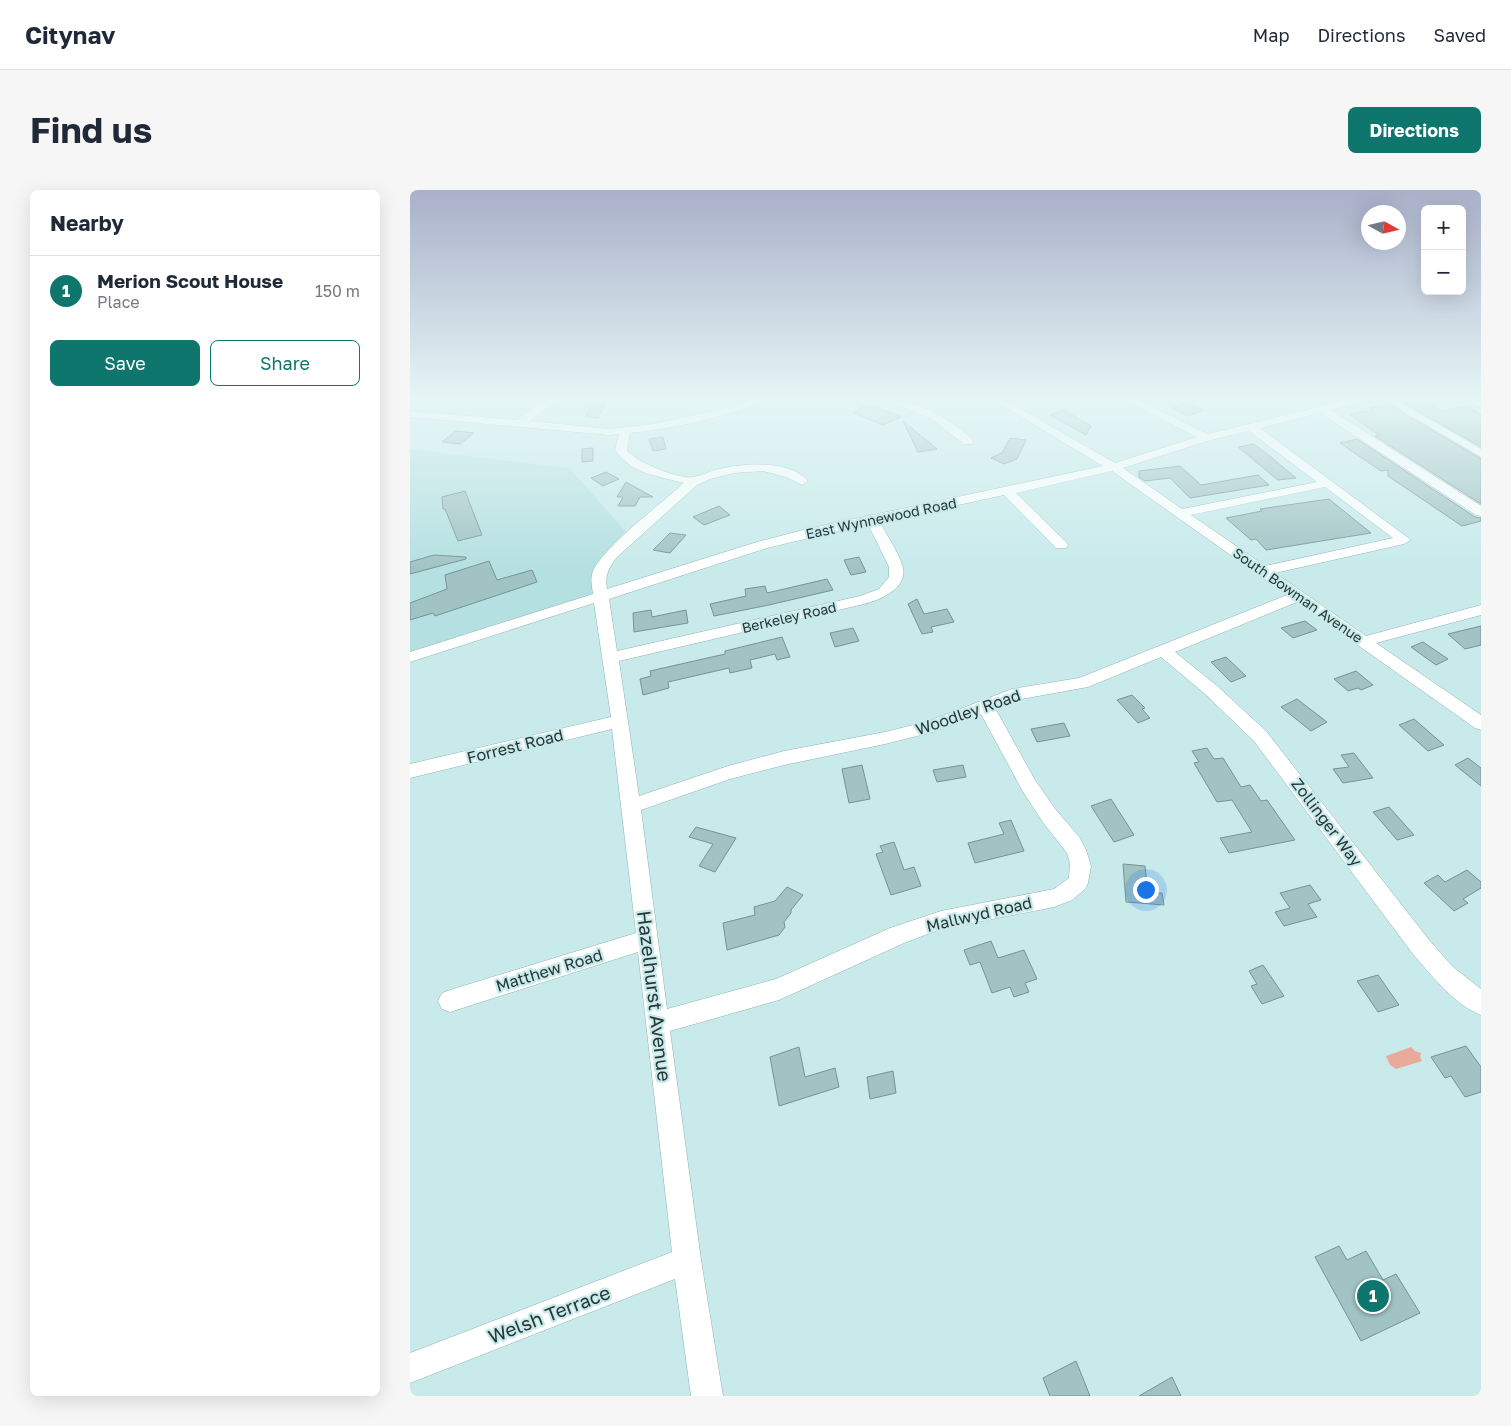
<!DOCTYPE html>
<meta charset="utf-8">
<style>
body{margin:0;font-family:"Golos Text",sans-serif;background:#f6f6f7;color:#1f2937}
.controls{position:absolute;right:15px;top:15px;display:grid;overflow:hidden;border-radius:8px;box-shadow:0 5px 20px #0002}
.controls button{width:45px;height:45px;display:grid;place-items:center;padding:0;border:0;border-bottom:1px solid #e0e1e3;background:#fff;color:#1f2937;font:25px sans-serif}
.compass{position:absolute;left:951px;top:15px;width:45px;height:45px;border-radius:50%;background:#fff;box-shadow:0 5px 20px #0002;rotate:98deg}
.you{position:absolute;left:735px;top:699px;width:18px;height:18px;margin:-12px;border:4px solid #fff;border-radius:50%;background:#1a73e8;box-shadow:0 0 0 8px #1a73e833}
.badge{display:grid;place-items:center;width:32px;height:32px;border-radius:50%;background:#0f766e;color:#fff;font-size:16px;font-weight:700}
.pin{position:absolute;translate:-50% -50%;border:2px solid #fff;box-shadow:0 1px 5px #0006}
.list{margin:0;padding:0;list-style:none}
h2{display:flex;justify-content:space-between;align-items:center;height:65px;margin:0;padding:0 20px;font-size:21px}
h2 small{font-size:16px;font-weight:400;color:#747a83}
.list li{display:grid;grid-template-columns:32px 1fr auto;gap:15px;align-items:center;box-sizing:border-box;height:70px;padding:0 20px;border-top:1px solid #e0e1e3}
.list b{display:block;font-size:19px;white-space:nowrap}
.list p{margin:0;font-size:16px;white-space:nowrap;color:#747a83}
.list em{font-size:16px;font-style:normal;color:#747a83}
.actions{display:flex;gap:10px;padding:15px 20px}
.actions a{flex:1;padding:11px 0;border:1px solid #0f766e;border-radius:8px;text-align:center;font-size:18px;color:#0f766e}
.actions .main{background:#0f766e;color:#fff}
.map{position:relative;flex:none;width:1071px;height:1206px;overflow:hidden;border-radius:8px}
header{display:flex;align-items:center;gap:30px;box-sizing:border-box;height:70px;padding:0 25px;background:#fff;border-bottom:1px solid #e0e1e3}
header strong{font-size:24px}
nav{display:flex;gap:28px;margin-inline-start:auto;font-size:18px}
.intro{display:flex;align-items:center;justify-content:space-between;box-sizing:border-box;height:120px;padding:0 30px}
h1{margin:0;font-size:35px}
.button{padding:12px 22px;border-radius:8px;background:#0f766e;color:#fff;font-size:18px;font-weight:700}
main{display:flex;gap:30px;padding:0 30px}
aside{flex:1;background:#fff;border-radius:8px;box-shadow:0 5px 20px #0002}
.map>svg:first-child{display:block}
.built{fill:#b5e0e1}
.water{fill:#eaaa9b}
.building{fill:#a2c3c4;stroke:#749495}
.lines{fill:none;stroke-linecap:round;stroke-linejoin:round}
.minor-casing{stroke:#91b2b3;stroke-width:1}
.minor{fill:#fff;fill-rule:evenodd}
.labels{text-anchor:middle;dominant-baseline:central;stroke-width:4.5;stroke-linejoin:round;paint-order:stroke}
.far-street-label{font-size:14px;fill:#273535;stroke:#c8eaeb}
.street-label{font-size:16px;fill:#273535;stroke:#c8eaeb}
.near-street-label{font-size:19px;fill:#273535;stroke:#c8eaeb}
</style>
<header>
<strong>Citynav</strong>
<nav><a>Map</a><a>Directions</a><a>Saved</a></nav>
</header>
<div class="intro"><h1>Find us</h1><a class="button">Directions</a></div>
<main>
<aside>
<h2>Nearby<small></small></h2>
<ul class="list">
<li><span class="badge">1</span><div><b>Merion Scout House</b><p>Place</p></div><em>150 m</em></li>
</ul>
<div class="actions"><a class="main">Save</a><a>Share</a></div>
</aside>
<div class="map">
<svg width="1071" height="1206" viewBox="0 0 1071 1206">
<rect width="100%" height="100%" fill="#c8eaeb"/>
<polygon class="built" points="0,259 159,278 221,347 202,364 191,406 0,467"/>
<polygon class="water" points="1001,857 1005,861 1011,863 1010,867 1012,871 986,879 980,875 976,866"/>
<g class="building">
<polygon points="185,210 198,210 188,228 175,227"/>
<polygon points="1013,210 1031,221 1057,216 1071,225 1071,257 994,213"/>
<polygon points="777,213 793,220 778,226 762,218"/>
<polygon points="456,215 474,220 491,227 473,235 444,223"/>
<polygon points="979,215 1071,269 1071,314 965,246 969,245 939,224 963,220 960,218"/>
<polygon points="654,220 681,236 676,245 640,225"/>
<polygon points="493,231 527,259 508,262"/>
<polygon points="46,241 64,243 50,254 32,252"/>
<polygon points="253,247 256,259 243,261 239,249"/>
<polygon points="600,248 616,250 607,269 594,274 581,268 592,263"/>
<polygon points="947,249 1065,327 1071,328 1071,331 1052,336 978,286 978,280 971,281 930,253"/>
<polygon points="844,254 862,268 886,288 868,290 828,257"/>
<polygon points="183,258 183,271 172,272 172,259"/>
<polygon points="770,276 791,295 848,285 859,295 780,308 760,288 735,291 729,287 729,281"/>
<polygon points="196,282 209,289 193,296 181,288"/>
<polygon points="216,292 243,307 230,307 225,316 208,316 213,307 207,307"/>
<polygon points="55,301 72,345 48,351 35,319 33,319 32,307"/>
<polygon points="919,309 961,343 856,360 846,349 841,350 816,328 852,321 850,319"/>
<polygon points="309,316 320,325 294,335 283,327"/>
<polygon points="260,343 276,345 260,363 243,360"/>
<polygon points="24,365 56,367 56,369 0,384 0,372"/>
<polygon points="449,367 456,382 441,385 434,370"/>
<polygon points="79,371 87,390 122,380 127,392 25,426 23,423 0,430 0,413 37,399 35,385"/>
<polygon points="417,389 423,400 359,415 304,426 300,414 336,406 335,399 355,396 357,403"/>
<polygon points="507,409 514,424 537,419 544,432 521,437 523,442 512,444 498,414"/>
<polygon points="241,420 242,427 276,420 278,433 224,442 223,423"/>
<polygon points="895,431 907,440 883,448 871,438"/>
<polygon points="1071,436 1071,455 1055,459 1038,444"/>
<polygon points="443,438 449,451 425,457 420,443"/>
<polygon points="372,447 380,467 367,470 365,464 340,470 342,478 320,483 319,478 258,492 259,498 233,505 230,489 241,486 240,481 315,464 315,461"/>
<polygon points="1013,452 1038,469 1026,475 1001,457"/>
<polygon points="816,467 836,486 821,492 801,472"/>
<polygon points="946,481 963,495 951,500 948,498 938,501 924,489"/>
<polygon points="722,505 735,518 732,519 740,528 728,533 707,510"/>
<polygon points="887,509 917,532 901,541 871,517"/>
<polygon points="1004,529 1034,555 1018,561 989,535"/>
<polygon points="654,533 660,546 627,552 621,539"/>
<polygon points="797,558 804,569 813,568 831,597 840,595 851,611 857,610 885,650 819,663 810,648 842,642 822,610 807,612 784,573 789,572 782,561"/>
<polygon points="944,563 963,588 933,593 923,579 939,577 931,565"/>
<polygon points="1058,568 1071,578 1071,596 1045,575"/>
<polygon points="452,575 460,609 439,613 432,579"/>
<polygon points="553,575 556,587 527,592 523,580"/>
<polygon points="701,609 724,645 704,652 681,616"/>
<polygon points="979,617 1004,645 987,650 963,622"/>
<polygon points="601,630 614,661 565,673 558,653 594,644 589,633"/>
<polygon points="286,637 326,648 305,682 289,676 303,654 279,647"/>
<polygon points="484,652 494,680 504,677 511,696 481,705 466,664 473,662 470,656"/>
<polygon points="713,674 735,676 738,702 752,703 754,715 716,712"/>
<polygon points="1057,680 1071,692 1071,698 1053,709 1058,713 1044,721 1014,693 1028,685 1035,692"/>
<polygon points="900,695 911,710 898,714 907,727 874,736 865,722 880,718 870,703"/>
<polygon points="377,697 393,705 381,720 381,723 374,732 375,737 369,745 317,760 313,733 345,725 344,717 365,711"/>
<polygon points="581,751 588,768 614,760 627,789 615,793 619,802 604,807 600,797 582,803 570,772 560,775 554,760"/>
<polygon points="853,775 874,806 852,814 841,796 847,794 839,781"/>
<polygon points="968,785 989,815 968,822 947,791"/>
<polygon points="1056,856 1071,877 1071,902 1055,907 1041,886 1035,888 1021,867"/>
<polygon points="389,857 395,887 425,878 429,897 369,916 360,867"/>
<polygon points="483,881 486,903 460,909 457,887"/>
<polygon points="929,1056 937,1070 956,1061 973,1090 986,1084 1010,1123 951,1151 905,1067"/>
<polygon points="666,1171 680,1206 640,1206 633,1188"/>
<polygon points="762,1187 771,1206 729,1206"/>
</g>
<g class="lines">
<g class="minor-casing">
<g id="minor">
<path d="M 136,210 L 149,210 L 119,231 L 199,239 L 243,234 L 317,218 L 340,210 L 354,210 L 353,212 C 311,228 265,238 220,243 L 217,260 C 225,272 270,290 283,287 C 291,286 298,282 305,280 C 330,273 380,269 398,291 L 392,295 L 376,287 L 353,281 L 323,283 L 300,289 L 287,295 L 207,367 C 198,379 195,385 197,399 L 347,352 L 397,339 L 693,276 L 583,210 L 595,210 L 705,273 L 787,247 L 715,210 L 728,210 L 798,244 L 936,210 L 953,210 L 952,212 L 921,220 L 1071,316 L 1071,326 L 1066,325 L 910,223 L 850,238 L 1001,350 L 994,354 L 865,383 L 956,446 L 1071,415 L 1071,425 L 966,453 L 1071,525 L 1071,540 L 1065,538 L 887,412 L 765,462 L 806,495 L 856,541 L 1019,750 L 1043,777 L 1071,799 L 1071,825 C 1045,815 1021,785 1003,764 L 844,551 L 794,503 L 751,467 L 678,497 L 606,510 L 585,518 L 625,590 L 646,620 L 670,648 L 676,660 L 681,676 L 678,693 L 675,699 L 662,710 L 644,717 L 531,739 L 494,753 L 369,810 L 260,841 L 291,1070 L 313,1206 L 281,1206 L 265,1089 L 0,1193 L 0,1163 L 262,1062 L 228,762 L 40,822 L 32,819 L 28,811 L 32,803 L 40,800 L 226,743 L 202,539 L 0,588 L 0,574 L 201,527 L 184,413 L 0,472 L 0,462 L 183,404 C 182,396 180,389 183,381 C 193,358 253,312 274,293 C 249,286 221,284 205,260 L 209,244 L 199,245 L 0,227 L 0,221 L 107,230 L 126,215 ZM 839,241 L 907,292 L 772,319 L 713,278 L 801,250 ZM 702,281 L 877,405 L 669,488 L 602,499 L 519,531 L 475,542 L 374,561 L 318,576 L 229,606 L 209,471 L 454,414 C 470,410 497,399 493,378 C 490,364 476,344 470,332 L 594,305 L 646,358 L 656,358 L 658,355 L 656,352 L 606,303 ZM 915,297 L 983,348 L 855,376 L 781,325 ZM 458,334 L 479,377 L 479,387 L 469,399 L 450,406 L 207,461 L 199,409 L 357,358 ZM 571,524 L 612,600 L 632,631 L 657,663 L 660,673 L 659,688 L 644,699 L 531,721 L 480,738 L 366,789 L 257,819 L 231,620 L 320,589 L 374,575 L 475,554 L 523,542 Z"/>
<path d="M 480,210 C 507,210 546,231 564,252 L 562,254 L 554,254 L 523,230 L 481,212 Z"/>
<polygon points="974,210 986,210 1071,259 1071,267"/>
<polygon points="1056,210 1071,211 1071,218"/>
</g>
</g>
<use href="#minor" class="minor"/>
</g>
<linearGradient id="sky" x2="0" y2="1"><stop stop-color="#a9b0c9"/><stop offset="0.55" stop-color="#e6f6f6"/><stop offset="1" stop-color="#e6f6f6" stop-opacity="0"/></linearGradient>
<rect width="1071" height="379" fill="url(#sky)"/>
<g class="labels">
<g class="far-street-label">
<text transform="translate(471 328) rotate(-12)">East Wynnewood Road</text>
<text transform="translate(888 405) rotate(35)">South Bowman Avenue</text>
<text transform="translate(379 427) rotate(-13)">Berkeley Road</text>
</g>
<g class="street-label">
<text transform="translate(558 522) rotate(-19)">Woodley Road</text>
<text transform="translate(105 556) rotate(-14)">Forrest Road</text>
<text transform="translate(917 632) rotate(53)">Zollinger Way</text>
<text transform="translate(569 724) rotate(-13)">Mallwyd Road</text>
<text transform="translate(139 780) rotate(-17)">Matthew Road</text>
</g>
<g class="near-street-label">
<text transform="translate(245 806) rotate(83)">Hazelhurst Avenue</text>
<text transform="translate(139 1124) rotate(-21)">Welsh Terrace</text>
</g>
</g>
</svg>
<div class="controls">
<button>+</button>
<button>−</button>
</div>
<svg class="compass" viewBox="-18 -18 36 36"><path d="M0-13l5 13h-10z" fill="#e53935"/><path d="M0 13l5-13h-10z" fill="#747a83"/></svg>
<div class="you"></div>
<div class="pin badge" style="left:963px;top:1106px">1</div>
</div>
</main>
